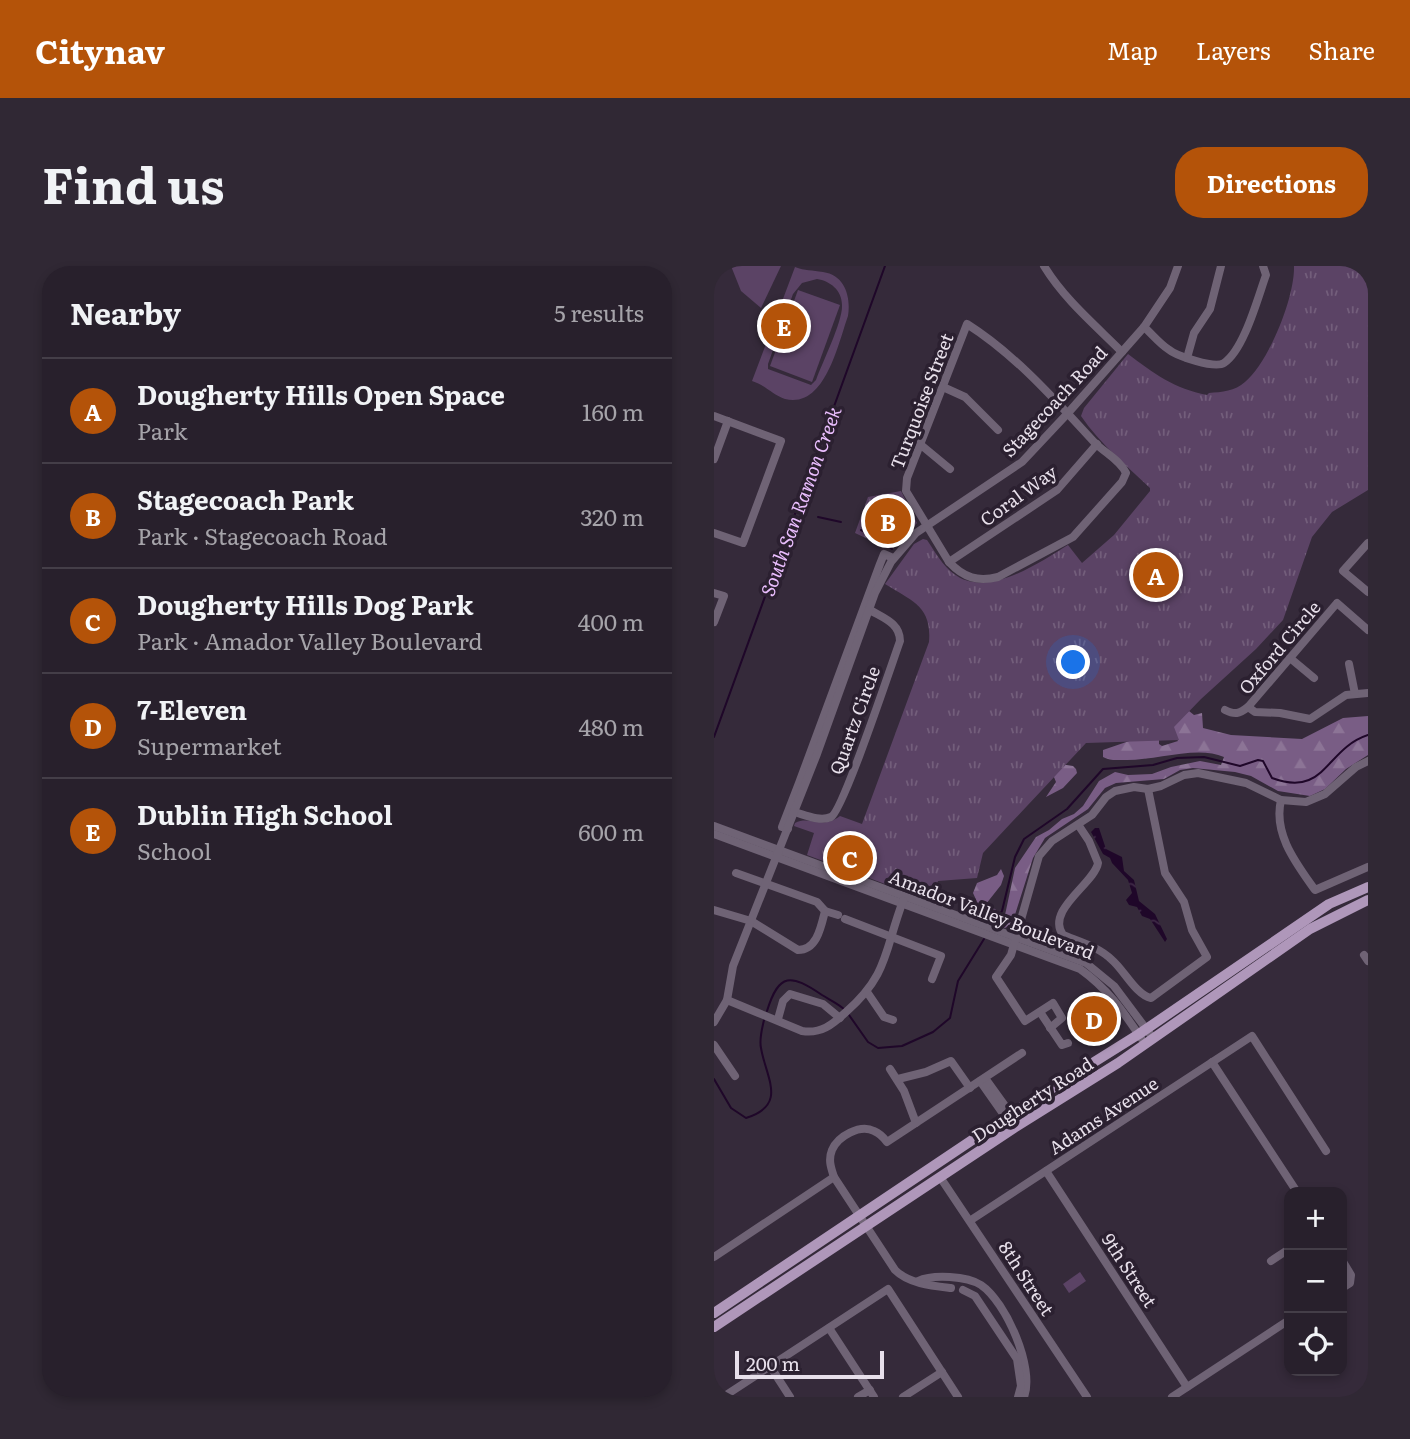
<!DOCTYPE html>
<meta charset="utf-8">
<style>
body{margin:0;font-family:Literata,serif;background:#302834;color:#f1f3f6}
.controls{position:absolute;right:21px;bottom:21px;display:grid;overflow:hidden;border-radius:14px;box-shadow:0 4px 10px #0003}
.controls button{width:63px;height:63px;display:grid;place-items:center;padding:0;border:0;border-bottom:2px solid #443e48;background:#28202c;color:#f1f3f6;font:35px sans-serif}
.scale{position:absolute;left:21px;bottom:18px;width:149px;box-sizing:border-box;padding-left:7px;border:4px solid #e8e0eb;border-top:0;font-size:19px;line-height:24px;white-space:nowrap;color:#e8e0eb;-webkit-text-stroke:5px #2b2030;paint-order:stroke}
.you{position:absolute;left:360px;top:397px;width:24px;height:24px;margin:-18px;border:5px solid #fff;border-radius:50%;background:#1a73e8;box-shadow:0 0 0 10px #1a73e833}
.badge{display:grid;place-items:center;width:46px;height:46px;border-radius:50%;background:#b45309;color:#fff;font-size:23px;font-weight:700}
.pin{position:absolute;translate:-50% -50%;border:4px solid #fff;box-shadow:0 2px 7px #0006}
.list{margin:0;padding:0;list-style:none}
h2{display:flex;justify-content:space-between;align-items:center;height:91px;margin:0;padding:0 28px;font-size:30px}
h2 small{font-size:23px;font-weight:400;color:#a5a3a9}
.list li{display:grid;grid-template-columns:46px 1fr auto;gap:21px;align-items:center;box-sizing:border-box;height:105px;padding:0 28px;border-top:2px solid #443e48}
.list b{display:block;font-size:26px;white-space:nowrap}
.list p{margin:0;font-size:23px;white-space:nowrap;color:#a5a3a9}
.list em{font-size:23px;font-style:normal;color:#a5a3a9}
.icon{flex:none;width:38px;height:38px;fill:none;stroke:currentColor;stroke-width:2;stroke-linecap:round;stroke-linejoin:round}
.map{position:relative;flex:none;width:654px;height:1131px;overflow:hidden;border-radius:28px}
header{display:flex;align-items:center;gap:42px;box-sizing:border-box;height:98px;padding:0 35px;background:#b45309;color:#fff}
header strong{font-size:33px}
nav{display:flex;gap:38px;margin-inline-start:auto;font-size:24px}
.intro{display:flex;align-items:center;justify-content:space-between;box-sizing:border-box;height:168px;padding:0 42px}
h1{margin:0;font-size:49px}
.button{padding:18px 32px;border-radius:28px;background:#b45309;color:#fff;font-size:24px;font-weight:700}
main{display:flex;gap:42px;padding:0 42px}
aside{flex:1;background:#28202c;border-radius:28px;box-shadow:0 4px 10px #0003}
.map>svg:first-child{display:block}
.green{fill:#5b4365;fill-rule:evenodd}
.forest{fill:url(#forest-firs)}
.park{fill:url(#park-tufts)}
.water{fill:url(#water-ripples)}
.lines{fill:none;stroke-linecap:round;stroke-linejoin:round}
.stream{stroke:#1f0729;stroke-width:2}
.minor{stroke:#6f6375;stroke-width:8}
.major{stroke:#af97ba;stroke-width:10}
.labels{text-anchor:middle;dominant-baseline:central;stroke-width:7;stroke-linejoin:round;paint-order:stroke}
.street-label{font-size:18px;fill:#e8e0eb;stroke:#2b2030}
.water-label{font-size:19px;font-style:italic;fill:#eabefe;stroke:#2b2030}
</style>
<header>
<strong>Citynav</strong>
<nav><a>Map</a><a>Layers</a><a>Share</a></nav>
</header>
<div class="intro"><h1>Find us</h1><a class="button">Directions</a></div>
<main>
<aside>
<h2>Nearby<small>5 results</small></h2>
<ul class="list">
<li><span class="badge">A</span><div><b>Dougherty Hills Open Space</b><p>Park</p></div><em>160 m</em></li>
<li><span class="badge">B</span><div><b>Stagecoach Park</b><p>Park · Stagecoach Road</p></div><em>320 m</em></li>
<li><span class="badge">C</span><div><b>Dougherty Hills Dog Park</b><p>Park · Amador Valley Boulevard</p></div><em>400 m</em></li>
<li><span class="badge">D</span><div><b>7-Eleven</b><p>Supermarket</p></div><em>480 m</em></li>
<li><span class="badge">E</span><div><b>Dublin High School</b><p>School</p></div><em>600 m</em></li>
</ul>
</aside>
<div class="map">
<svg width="654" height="1131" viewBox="0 0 654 1131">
<defs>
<pattern id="forest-firs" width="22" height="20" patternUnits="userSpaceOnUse" patternTransform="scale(1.75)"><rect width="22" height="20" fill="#795d85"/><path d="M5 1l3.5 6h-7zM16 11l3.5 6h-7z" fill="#8c7496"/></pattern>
<pattern id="park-tufts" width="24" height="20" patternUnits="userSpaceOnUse" patternTransform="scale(1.75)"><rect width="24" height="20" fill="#5b4365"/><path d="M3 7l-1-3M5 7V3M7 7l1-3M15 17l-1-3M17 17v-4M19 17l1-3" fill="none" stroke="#735e7b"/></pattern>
<pattern id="water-ripples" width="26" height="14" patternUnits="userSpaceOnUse" patternTransform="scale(1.75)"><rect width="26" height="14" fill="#1f0729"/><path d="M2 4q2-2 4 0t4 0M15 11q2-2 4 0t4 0" fill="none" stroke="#402b48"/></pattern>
</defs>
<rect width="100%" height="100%" fill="#352a3a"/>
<g class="green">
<polygon points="17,0 67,0 47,42 27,25"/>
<path d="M 81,1 C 91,5 98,4 109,6 C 131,9 137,31 134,50 C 124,78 111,143 71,133 C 59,129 51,119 38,115 ZM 103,13 C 116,15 128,24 128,39 C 129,55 108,97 102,114 L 97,119 L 54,103 L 54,98 L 79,28 L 88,17 Z"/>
<polygon points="84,24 126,39 98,116 56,100"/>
<polygon points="366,1006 372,1015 355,1027 349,1018"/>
</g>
<g class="forest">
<path d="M 475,445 L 480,449 L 488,447 L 489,462 L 517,469 L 588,473 L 629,452 L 654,450 L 654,489 L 632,503 L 611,523 L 596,530 L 564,525 L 537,510 L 521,506 L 479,502 L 466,504 L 450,513 L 402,517 L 391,522 L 374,543 L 331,572 L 319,592 L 298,658 L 291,662 L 263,652 L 265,640 L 259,627 L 263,617 L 283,609 L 287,603 L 290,610 L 287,619 L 272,638 L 291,649 L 301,602 L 322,571 L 335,564 L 348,553 L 360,548 L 369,540 L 385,515 L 401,506 L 414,509 L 438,508 L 457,501 L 486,495 L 507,499 L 510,491 C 483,479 441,495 410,494 C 402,494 396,495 389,491 L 389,484 L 424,472 L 445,472 L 445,478 L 448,480 L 464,475 L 456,461 Z"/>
<polygon points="346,498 359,500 362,503 363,507 349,522 332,531 342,516 335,499"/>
</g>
<g class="park">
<path d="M 580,0 L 654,0 L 654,224 L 618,246 L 598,271 L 569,354 L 542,383 L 487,433 L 460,461 L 465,474 L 372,477 L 269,587 L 263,612 L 224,615 L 217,635 L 93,589 L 100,567 L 80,560 L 81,557 C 96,549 108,564 126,550 L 148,558 L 215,376 C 218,340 198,335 171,318 L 200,278 L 209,273 L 213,274 C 221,286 229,300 240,308 C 273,333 325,297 354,279 L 368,297 L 400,269 L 436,225 L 436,222 C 412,199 386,178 367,150 L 370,142 L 414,88 C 439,107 461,123 493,129 L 495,127 C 508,126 521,125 531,116 C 555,96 581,31 580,0 Z"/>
<polygon points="187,225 203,257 184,279 180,281 170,277 169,280 141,267 154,231"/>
</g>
<polygon class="water" points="381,562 385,562 392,583 408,591 410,605 420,614 425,635 441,648 453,673 451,676 436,653 428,650 423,641 415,639 412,634 418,627 414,614 398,597 396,592 389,588 377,566"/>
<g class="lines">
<g class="stream">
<polyline points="104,251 127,256"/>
<polyline points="147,264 164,272 178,283"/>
<polyline points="0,471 171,0"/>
<path d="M 280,656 L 288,645 L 301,591 L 310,573 L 353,543 L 389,503 L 439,499 L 463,492 L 490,491 L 526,500 L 544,494 L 549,495 L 558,512 C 612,532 611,483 654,469"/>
<path d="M 53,745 C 65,706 77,708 108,729 C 116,734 125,738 131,744"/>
<polyline points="135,749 154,776 164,782 188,780 219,766 236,752 244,715 270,673"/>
<path d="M 0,813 L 17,842 L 32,852 C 74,839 52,812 47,782 C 45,773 48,763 50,754"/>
</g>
<g class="minor">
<path d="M 330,0 C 350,33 381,59 408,86"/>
<path d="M 253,58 C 302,89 342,135 381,177 C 391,187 406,194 412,207 L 408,216 L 359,271 L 284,311 C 264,316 250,312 235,296 L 192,225 L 193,212 Z"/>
<path d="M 430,61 C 438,68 445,77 454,83 C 462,90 501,103 510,97 C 530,84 544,31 552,9 L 549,0"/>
<polyline points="473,92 480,67 496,43 507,0"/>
<polyline points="229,121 251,131 284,164"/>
<polyline points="0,150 67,175 29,277 0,267"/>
<polyline points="207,179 236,203"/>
<polyline points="0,193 14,155"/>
<polyline points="654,277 629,305 654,326"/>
<polyline points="235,296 343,224 383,178"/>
<polyline points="0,327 10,330 0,356"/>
<polyline points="654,364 623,337 534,441 541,446 566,447 596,453 632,429 654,427"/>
<polyline points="576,392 600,412"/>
<polyline points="635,398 641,428"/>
<path d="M 511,444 C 521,449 525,448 534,441"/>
<path d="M 567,534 C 559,568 582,597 601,624 L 654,601"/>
<path d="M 80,546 C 91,549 106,556 117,551 C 129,545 178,397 186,375 C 186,357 169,352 156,344"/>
<polyline points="0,560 372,697 400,720 439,772"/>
<path d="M 365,560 L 375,575 L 384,597 C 381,617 331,644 349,669 C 366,676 385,681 398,694 C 410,704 422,729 437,732 L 493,691 L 478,664 L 470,636 L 451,607 L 434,523"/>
<polyline points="74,563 68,561 85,517 166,298 170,288 179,292"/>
<path d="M 0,568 L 366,703 C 394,723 408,744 427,772"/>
<path d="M 0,644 L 37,655 L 84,684 C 103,684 107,661 111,645 L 103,636 L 22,607"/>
<polyline points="111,645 124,649"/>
<polyline points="131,653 227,690 218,713"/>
<polyline points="650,689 654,695"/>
<polyline points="153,726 170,751 179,754"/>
<path d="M 13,734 L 88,765 C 107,768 118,759 132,746 C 175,708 170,685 189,635"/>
<polyline points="326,746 348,779 354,777"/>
<polyline points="64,753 69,735 76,728 109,738 126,752"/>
<polyline points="0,756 13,734 19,700 103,488 161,327 177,296 202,267 308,196 354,147 430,61 456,22 464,0"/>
<polyline points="336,762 348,752 339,737 311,755 282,711 297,689 325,590 338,575 378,549 392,531 401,525 420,521 434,523 447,520 470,509 484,507 532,517 567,534 592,536 611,528 642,501 654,495"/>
<polyline points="0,779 21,810"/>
<polyline points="498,796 583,926"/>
<polyline points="176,803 190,825 202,857"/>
<polyline points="271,812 297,848"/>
<polyline points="184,813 212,806 237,795 256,822"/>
<polyline points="266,815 292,852"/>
<polyline points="332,905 473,1121"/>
<polyline points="226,911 373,1131"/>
<polyline points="257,954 538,770 612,885"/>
<polyline points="0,991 120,911"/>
<polyline points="628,994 637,1009 636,1017 628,1022"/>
<polyline points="557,995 575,983"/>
<path d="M 204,1015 C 219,1008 253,1010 267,1019 C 292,1036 321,1102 310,1131"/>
<path d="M 237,1022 C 219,1020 195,1018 181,1004 L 120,911 C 117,902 114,894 118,884 C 124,870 146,858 160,865 C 165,867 170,872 173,876 L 308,787"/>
<polyline points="249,1024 261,1030 303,1093 307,1120 304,1131"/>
<polyline points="115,1062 160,1131"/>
<polyline points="56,1100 76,1131"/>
<polyline points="9,1131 174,1023 244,1131"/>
<polyline points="144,1131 156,1124"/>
<polyline points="189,1131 228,1106"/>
<polyline points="458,1131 575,1054"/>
</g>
<g class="major">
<polyline points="0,1047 297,848 425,768 615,638 654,621"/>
<polyline points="0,1061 300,862 404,797 596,663 654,634"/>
</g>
</g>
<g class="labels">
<g class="street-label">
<text transform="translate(207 135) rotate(-69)">Turquoise Street</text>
<text transform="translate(340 135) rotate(-47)">Stagecoach Road</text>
<text transform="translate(304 229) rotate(-36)">Coral Way</text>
<text transform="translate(565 381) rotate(-50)">Oxford Circle</text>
<text transform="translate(140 454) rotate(-70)">Quartz Circle</text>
<text transform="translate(278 648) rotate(21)">Amador Valley Boulevard</text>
<text transform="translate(318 833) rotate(-33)">Dougherty Road</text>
<text transform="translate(389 849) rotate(-33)">Adams Avenue</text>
<text transform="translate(416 1004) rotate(57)">9th Street</text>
<text transform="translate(313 1012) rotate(57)">8th Street</text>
</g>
<g class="water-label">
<text transform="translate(86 235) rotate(-70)">South San Ramon Creek</text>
</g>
</g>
</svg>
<div class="controls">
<button>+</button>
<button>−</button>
<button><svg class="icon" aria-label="locate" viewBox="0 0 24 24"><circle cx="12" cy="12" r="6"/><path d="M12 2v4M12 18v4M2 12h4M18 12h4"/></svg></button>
</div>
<div class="scale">200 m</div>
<div class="you"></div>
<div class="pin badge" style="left:442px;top:309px">A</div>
<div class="pin badge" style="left:174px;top:255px">B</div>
<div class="pin badge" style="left:136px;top:592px">C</div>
<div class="pin badge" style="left:380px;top:753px">D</div>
<div class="pin badge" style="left:70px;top:60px">E</div>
</div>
</main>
